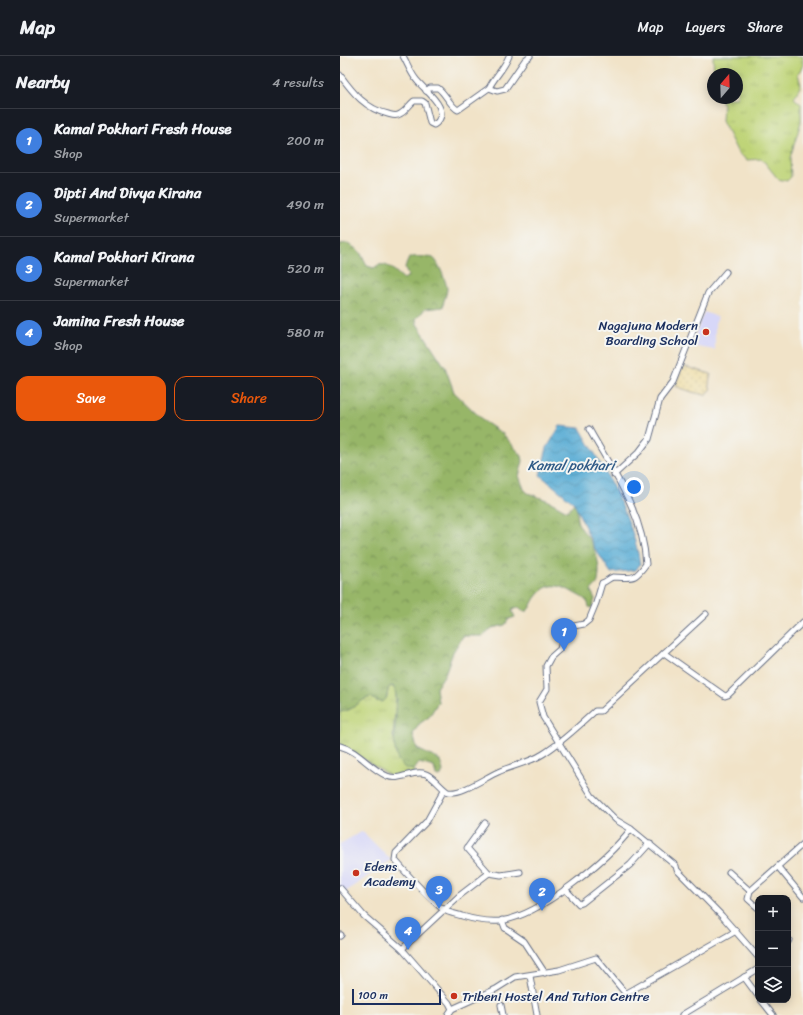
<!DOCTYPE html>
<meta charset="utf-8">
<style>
body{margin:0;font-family:Sriracha,sans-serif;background:#242831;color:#f1f3f6}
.controls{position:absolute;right:12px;bottom:12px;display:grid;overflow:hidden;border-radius:8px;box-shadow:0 2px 10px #0003}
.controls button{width:36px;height:36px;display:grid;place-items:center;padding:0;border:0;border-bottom:1px solid #363941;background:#171b24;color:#f1f3f6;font:20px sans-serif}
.compass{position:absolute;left:367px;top:12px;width:36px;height:36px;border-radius:50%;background:#171b24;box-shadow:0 2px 10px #0003;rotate:19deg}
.scale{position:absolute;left:12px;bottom:10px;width:89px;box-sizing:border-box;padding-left:4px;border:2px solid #1b2f5e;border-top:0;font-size:11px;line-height:14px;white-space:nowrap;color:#1b2f5e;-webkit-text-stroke:3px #f6f6f2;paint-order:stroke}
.you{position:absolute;left:294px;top:431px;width:14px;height:14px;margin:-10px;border:3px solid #fff;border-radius:50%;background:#1a73e8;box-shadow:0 0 0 6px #1a73e833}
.badge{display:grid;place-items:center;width:26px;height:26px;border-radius:50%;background:#ea580c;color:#fff;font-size:13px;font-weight:700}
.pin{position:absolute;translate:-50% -33px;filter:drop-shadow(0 1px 2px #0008)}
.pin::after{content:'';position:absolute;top:21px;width:14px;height:12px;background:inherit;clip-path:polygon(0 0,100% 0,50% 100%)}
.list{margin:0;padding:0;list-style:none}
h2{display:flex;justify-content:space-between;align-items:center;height:52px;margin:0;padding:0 16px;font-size:17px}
h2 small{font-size:13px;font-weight:400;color:#9ea1a6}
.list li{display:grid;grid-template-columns:26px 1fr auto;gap:12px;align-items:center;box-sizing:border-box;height:64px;padding:0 16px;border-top:1px solid #363941}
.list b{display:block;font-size:15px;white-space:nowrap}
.list p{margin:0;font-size:13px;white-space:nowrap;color:#9ea1a6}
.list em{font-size:13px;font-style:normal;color:#9ea1a6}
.actions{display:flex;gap:8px;padding:12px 16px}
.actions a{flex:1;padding:9px 0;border:1px solid #ea580c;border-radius:12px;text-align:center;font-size:14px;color:#ea580c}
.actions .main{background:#ea580c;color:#fff}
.icon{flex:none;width:22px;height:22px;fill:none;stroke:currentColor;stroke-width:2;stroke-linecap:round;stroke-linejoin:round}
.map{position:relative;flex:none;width:463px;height:959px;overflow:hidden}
header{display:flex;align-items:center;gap:24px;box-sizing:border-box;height:56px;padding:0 20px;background:#171b24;border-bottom:1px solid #363941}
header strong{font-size:19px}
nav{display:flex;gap:22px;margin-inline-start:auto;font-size:14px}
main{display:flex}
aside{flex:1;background:#171b24}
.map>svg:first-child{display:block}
.built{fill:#d7d7f8}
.grass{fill:url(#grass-tufts);stroke:#6d826b}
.forest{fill:url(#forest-crowns);stroke:#597263}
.sand{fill:url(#sand-dots);stroke:#84847e}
.water{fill:url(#water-waves);stroke:#3a6e99}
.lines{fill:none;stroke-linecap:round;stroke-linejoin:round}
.street-casing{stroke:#666e83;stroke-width:7}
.street{stroke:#fff;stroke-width:5}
.poi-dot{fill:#c8321e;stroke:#f6f6f2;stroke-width:1.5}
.labels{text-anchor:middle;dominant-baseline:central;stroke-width:4;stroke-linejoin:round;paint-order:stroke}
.poi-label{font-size:13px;fill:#1b2f5e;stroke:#f6f6f2;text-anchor:start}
.water-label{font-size:14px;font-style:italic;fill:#305b87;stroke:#f6f6f2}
</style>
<header>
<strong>Map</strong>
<nav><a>Map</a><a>Layers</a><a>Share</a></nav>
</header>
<main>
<aside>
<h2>Nearby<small>4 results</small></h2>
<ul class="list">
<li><span class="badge" style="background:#3f7fe0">1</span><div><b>Kamal Pokhari Fresh House</b><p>Shop</p></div><em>200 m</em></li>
<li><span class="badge" style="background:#3f7fe0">2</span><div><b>Dipti And Divya Kirana</b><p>Supermarket</p></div><em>490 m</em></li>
<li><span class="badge" style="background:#3f7fe0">3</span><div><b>Kamal Pokhari Kirana</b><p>Supermarket</p></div><em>520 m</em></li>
<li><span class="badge" style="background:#3f7fe0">4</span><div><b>Jamina Fresh House</b><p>Shop</p></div><em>580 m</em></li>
</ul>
<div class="actions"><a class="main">Save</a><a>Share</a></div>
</aside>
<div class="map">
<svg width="463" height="959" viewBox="0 0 463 959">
<defs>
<pattern id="grass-tufts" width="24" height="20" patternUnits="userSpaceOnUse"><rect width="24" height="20" fill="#bfd478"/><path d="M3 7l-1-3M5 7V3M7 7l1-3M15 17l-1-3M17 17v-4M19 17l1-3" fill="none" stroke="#a4b66a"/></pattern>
<pattern id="forest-crowns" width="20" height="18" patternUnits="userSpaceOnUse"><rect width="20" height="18" fill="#97b668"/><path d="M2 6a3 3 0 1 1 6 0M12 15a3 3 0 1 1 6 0" fill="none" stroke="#7a9459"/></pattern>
<pattern id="sand-dots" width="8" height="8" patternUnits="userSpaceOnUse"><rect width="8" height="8" fill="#eeda9e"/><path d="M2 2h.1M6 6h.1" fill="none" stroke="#ccbb8a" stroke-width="1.8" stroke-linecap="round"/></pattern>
<pattern id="water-waves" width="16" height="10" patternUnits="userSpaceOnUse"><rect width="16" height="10" fill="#58acd4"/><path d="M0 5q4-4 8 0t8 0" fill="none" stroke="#488caf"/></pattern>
</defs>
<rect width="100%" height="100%" fill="#f6f6f2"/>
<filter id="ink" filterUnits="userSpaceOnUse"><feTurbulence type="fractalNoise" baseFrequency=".025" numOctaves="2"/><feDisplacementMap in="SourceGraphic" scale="8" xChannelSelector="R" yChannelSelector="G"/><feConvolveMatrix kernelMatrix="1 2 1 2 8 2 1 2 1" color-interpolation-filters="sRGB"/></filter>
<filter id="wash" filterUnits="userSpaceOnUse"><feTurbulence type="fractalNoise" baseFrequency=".012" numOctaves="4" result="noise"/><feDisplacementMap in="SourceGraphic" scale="16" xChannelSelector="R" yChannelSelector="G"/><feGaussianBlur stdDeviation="0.9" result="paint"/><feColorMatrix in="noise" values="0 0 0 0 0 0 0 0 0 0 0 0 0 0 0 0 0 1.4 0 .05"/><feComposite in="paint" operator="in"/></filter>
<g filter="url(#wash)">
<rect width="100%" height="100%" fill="#f1e3c8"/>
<g class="built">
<polygon points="364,256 378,261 375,267 375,294 351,290"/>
<polygon points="22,775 51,804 4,837 0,830 0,788"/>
</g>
<g class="grass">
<polygon points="373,0 463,0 463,9 458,18 461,29 454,42 461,48 461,66 450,102 451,121 447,125 438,123 422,103 407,104 398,97 382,65 383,50 381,42 397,42 397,18 374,18"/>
<path d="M 50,630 L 55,632 L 56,639 L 53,681 L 69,713 L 74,714 L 75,717 L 50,720 L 0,688 L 0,656 C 16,655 19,641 33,641 L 36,645 L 47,641 L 47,633 Z"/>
</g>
<path class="forest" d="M 8,187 L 20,196 L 27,210 L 34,212 C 45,202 56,217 64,223 L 68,220 L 65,211 L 69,202 C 72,200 89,200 93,202 C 98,204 107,228 107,233 C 107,239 103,244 103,251 L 85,253 L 76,263 L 77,268 L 105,311 L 114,336 L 145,366 L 163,378 L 182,400 L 183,405 L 179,420 L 184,433 L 188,437 L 209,445 L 227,455 L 235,446 L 238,451 C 233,469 243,472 251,486 C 257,498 261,512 258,525 C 258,529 253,531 251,535 L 255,543 L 252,552 L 249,551 C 248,543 241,541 234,537 C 219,528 207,525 195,542 C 192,546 191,551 187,555 L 182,555 L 179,552 L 174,553 L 172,555 L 175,561 L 169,563 L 165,569 L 152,572 L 143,580 L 123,580 L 113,596 L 105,618 L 96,632 L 98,646 L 89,661 L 79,668 L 73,678 L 77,693 L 100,704 L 103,715 L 100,721 L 96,720 L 94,711 L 79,707 L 74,714 C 38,712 65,647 53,630 L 49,631 L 46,643 L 43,646 L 36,645 L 31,641 C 18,644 14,655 0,656 L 0,188 Z"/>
<polygon class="sand" points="343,310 371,318 369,327 371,334 365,339 352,336 335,330"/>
<path class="water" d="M 220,370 L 240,372 C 264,413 293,461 300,508 L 296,514 L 271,517 L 254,491 L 234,447 L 200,419 L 207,392 Z"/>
</g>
<g filter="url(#ink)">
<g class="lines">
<g class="street-casing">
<g id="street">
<path d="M 0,19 C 13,37 26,53 48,58 C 52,59 56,61 60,58 C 65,56 69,49 74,45 L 82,45 L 85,47 L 90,67 L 94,69 C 115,54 83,34 75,22 C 70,15 67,7 63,0"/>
<path d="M 149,32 C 155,20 164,13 169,0"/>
<path d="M 86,35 L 90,32 L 98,32 C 105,37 111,51 118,54 L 149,32 L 157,35 L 165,33 L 185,4 L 190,0"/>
<path d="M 249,373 C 273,416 303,456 306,508 C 293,526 292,521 273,521 C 269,522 266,526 262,527 L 256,547 L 249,564 L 244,568 L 234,570 L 225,575 L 220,593 L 211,601 L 206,610 L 207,633 L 199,646 L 203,661 L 252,740 L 276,764 L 291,773 L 336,810 L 337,814 L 382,860 L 418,901"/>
<polyline points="274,419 299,396 309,383 320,343 333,326 368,237 386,216"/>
<polyline points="324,597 385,640 388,639 463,566"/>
<path d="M 0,690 C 19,695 29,712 47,720 C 60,726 73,713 86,718 C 95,722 100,731 108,736 C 121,739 146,721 158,716 C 173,709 189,707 203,698 C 222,686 239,670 255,655 L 261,655 L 366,558"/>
<path d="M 104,734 L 87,765 L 56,797 L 55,804 C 67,818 90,843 104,854 C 109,857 116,858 122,860 C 135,864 146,866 160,865 C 200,860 267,804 291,773"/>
<polyline points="145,767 127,792 149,817"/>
<polyline points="438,811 463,841"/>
<polyline points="389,816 410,835"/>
<polyline points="0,832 24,860 62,893 109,947 112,953 108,959"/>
<polyline points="225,833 239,848 242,847 290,809 310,787"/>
<polyline points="418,852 408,843 410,835 463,788"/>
<polyline points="162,864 165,872 184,885 205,917"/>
<polyline points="0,880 1,879"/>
<polyline points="448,883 449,884 448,886"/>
<polyline points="62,893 119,840 149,817 161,819 180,816"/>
<polyline points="190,920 197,959"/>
<polyline points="404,921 418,940"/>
<polyline points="421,944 433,959"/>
<polyline points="161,949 163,959"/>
<polyline points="112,953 156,933 175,921 219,914 256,902 285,937 287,937 396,875"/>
<polyline points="342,959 418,913"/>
</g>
</g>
<use href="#street" class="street"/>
</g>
</g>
<g class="poi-dot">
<circle cx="366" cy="276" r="4"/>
<circle cx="16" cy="817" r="4"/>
<circle cx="114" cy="940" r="4"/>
</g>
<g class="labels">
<g class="poi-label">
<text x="358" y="269" text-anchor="end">Nagajuna Modern<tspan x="358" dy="15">Boarding School</tspan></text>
<text x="24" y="810">Edens<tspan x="24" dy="15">Academy</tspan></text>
<text x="122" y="940">Tribeni Hostel And Tution Centre</text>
</g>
<g class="water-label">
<text x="231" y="409">Kamal pokhari</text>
</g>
</g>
</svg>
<div class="controls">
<button>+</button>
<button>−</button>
<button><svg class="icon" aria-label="layers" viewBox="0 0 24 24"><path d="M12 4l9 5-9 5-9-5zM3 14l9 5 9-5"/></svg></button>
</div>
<svg class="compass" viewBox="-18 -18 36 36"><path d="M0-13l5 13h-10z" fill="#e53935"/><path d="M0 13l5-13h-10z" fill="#9ea1a6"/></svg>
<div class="scale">100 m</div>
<div class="you"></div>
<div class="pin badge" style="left:224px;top:595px;background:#3f7fe0">1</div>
<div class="pin badge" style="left:202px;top:855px;background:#3f7fe0">2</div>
<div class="pin badge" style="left:99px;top:853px;background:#3f7fe0">3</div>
<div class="pin badge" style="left:68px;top:894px;background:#3f7fe0">4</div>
</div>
</main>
